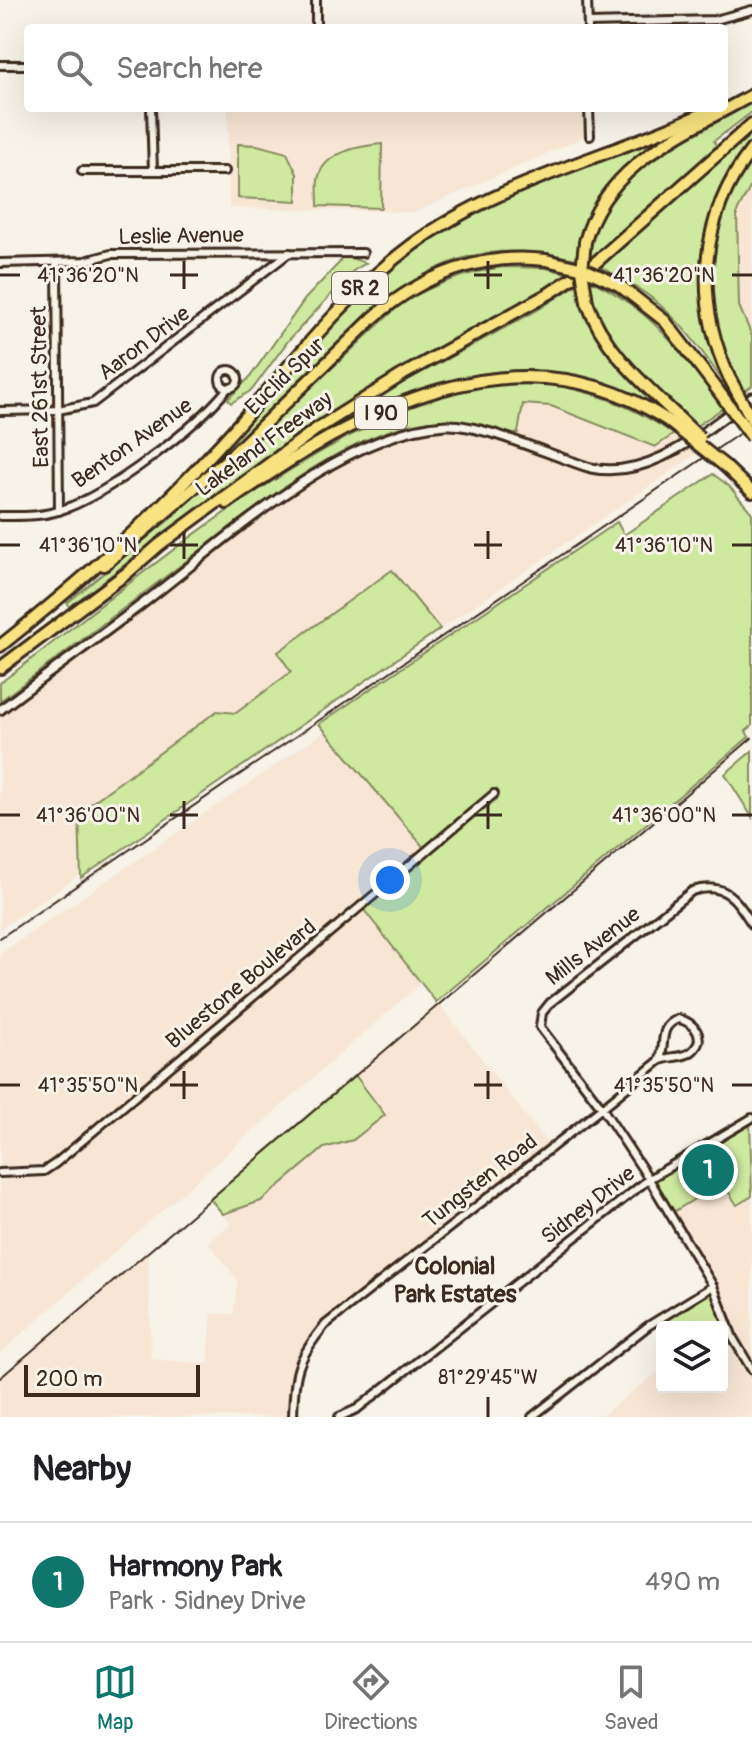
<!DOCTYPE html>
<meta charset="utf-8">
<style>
body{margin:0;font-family:Pangolin,sans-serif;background:#f2f2f2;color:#202124}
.controls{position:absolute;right:24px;bottom:24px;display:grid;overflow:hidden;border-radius:8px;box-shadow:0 8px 32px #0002}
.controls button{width:72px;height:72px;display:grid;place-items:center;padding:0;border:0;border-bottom:2px solid #e0e0e0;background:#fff;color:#202124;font:40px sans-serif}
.scale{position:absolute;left:24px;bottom:20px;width:176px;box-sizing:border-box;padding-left:8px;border:4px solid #3b2a1e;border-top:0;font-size:22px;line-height:28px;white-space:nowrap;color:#3b2a1e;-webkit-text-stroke:6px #f7f3e8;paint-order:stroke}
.you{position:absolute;left:390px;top:880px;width:28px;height:28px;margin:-20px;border:6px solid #fff;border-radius:50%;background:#1a73e8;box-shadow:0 0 0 12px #1a73e833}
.badge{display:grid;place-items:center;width:52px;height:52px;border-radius:50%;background:#0f766e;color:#fff;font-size:26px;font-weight:700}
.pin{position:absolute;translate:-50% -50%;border:4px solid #fff;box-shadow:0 2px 8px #0006}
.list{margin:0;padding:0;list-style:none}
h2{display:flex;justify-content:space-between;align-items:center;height:104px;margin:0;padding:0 32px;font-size:34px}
h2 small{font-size:26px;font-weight:400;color:#757577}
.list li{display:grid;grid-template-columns:52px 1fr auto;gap:24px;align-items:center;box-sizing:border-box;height:120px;padding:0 32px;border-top:2px solid #e0e0e0}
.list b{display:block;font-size:30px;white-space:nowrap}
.list p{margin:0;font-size:26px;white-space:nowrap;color:#757577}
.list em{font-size:26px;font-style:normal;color:#757577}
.icon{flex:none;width:44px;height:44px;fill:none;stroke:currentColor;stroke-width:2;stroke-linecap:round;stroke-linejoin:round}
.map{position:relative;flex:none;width:752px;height:1417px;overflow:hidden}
.search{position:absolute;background:#fff;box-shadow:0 8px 32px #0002;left:24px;right:24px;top:24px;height:88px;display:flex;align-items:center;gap:20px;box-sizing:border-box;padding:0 28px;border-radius:8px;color:#757577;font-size:30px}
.sheet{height:224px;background:#fff}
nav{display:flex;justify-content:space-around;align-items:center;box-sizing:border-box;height:112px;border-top:2px solid #e0e0e0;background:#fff;font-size:22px;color:#757577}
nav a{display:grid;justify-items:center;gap:4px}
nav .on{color:#0f766e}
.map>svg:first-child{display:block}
.built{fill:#f7e6d4}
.green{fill:#cfe9a0;stroke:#858a5f;stroke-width:2}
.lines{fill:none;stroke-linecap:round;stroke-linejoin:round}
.minor-casing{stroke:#3b2a1e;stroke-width:12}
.tertiary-casing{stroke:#3b2a1e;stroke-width:13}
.motorway-casing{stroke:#3b2a1e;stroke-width:16}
.minor{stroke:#f7f3e8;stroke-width:6}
.tertiary{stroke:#f7f3e8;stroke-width:7}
.motorway{stroke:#f8e281;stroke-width:10}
.rail{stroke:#3b2a1e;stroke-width:2}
.motorway-bridge-casing{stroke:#3b2a1e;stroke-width:16;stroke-linecap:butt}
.motorway-bridge{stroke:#f8e281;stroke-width:10}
.ticks{fill:none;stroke:#3b2a1e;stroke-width:3}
.labels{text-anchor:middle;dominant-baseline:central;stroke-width:6;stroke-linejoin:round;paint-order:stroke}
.shield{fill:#f7f3e8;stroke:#73665b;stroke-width:2}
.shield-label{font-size:20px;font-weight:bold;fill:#3b2a1e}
.street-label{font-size:22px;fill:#3b2a1e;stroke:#f7f3e8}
.neighbourhood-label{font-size:24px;font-weight:bold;fill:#3b2a1e;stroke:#f7f3e8}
.ticks-label{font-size:20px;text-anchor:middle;fill:#3b2a1e;stroke:#f7f3e8;stroke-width:6;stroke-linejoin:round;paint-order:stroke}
</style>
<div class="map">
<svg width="752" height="1417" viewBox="0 0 752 1417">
<rect width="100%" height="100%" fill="#f7f3e8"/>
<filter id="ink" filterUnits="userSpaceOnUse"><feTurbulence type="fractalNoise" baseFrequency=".0125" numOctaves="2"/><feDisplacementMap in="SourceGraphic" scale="16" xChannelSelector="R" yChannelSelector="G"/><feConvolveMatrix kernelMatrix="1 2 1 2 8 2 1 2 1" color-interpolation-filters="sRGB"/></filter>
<g filter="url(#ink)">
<g class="built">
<polygon points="228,108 585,108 586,136 415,212 229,208"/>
<polygon points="752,184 752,336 739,306 737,212"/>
<polygon points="522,404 551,406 654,447 681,430 704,449 0,929 0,710 327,467 377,442 449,424 517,443"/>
<polygon points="563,568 694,743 0,1353 0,954"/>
<polygon points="439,1004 551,1148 325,1325 305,1350 295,1377 293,1417 0,1417 0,1378 148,1251 151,1359 208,1364 212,1313 233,1314 238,1281 208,1242 231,1224 223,1214 261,1201 324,1148 353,1140 385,1115 355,1075"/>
<polygon points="722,1182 737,1205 752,1196 752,1417 600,1417 662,1369 662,1387 722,1387 722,1328 727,1324 713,1286 670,1214"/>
</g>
<g class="green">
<path d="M 752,101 L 752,112 L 714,141 L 717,148 L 632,229 L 593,262 L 586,262 C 591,239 596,212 612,192 C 640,156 711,123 752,101 Z"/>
<path d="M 752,132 C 752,156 733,170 722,191 C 700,232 695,289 708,334 C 715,356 725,376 734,397 C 710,363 687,326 654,300 C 638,287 619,277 601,267 Z"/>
<path d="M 660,140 L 661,142 C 614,173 586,201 577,259 C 540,252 504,247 467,257 C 404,275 360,323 314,367 C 281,400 247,433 212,464 L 210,462 C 264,407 308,342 365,290 C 449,213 554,178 660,140 Z"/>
<polygon points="238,144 257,145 287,153 297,174 297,201 238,198"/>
<path d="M 382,144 L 381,208 L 318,206 C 318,198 317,188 318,180 C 322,152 359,146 382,144 Z"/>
<path d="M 752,158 L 752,184 L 737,212 L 739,306 L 752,336 L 752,386 L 743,392 C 700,318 698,228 752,158 Z"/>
<polygon points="341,255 366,263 353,271 288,341 252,390 231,403 228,399 250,377 305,299 340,262"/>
<path d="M 504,267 L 546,268 L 570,274 L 334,411 L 195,510 L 70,607 L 67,603 L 170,519 L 404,301 C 437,284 466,272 504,267 Z"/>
<path d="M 587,279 C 651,307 683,354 723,408 L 695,427 C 647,381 600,348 587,279 Z"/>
<path d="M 578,284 C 589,341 629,376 669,415 L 668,416 C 599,373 516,356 438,386 C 419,393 374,415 357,414 L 391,389 L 536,311 Z"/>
<path d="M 538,383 C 591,389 630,405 674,434 L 655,447 L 551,406 L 523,404 L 518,433 L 513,435 C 481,425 453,416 418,423 C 336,438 250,513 185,562 C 123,609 62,655 0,701 L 0,683 C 111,599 219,506 342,440 C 378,422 415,402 454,392 C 482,385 510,384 538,383 Z"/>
<polygon points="713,474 729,486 752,513 752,726 746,731 749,737 436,1002 361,906 426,850 319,724 617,522 624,535"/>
<polygon points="392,570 440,629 81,878 79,812 217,711 236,713 291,672 278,652"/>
<polygon points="752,751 752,817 725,774"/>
<polygon points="355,1075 385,1115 353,1140 324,1148 261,1201 223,1214 210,1199"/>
<polygon points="750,1120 752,1196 737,1205 722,1182 670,1214 649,1179"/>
<polygon points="713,1286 727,1324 722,1328 664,1327 658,1319"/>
</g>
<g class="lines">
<g class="minor-casing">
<g id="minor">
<polyline points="316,0 316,28"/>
<polyline points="587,0 588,28"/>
<polyline points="588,23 715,20 752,10"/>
<polyline points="0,65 28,65"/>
<polyline points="151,108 153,171"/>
<polyline points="589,108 590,136"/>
<polyline points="82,171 225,171"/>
<polyline points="0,263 85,261 111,254 363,253"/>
<polyline points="57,263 59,511"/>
<circle cx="229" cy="379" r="9"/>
<polyline points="0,411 58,410 93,403 289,253"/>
<path d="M 0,516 C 21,516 41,517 61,510 C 108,495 197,427 228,388"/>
<path d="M 752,924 C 736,899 725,881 692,891 L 550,1003 L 542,1013 L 540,1027 L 602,1108 L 649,1179 L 713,1286 L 733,1338 L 752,1370"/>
<polyline points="0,1173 44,1171 56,1163 494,794"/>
<path d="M 293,1417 C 294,1373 297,1359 325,1325 L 602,1108 L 659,1061 C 669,1055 682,1059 691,1052 C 708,1039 694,1021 678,1019 C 657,1027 667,1045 659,1061"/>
<polyline points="339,1417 357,1409 649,1179 752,1118"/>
<polyline points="532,1417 648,1326 713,1286"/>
</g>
</g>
<g class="tertiary-casing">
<path id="tertiary" d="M 0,710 C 48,673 98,638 146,601 C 226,540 342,431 446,425 C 481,423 554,457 591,468 C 652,480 704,430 752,397"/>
</g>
<g class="motorway-casing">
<g id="motorway">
<path d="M 585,242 C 605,163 687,132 752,95"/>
<polyline points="619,285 665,321 714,385"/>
<path d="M 587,302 C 603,349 641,381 675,414"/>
<path d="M 729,377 C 694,301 699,217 752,149"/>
<polyline points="725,466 752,492"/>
<path d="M 227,503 C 355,412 517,321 667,420"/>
<path d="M 104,565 L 230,457 L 374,317 C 423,275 482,252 546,260"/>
<path d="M 0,646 C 76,586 149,522 215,450 C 280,381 335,302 412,245 C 502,179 616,156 715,108"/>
<polyline points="0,668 127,573 159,545 315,430 404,374 550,293 595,263 752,124"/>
</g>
</g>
<use href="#minor" class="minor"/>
<use href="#tertiary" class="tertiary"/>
<use href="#motorway" class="motorway"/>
<g class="rail">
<polyline points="0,938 752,425"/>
<polyline points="0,1378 752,738"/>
</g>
<g class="motorway-bridge-casing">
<g id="motorway-bridge">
<polyline points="585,242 582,270 587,302"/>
<polyline points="546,260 584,269 619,285"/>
<polyline points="729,377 752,420"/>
<polyline points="714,385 752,437"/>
<polyline points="675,414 700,438"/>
<polyline points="667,420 725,466"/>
</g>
</g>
<use href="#motorway-bridge" class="motorway-bridge"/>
</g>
</g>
<path class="ticks" d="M 184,261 L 184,289M 488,261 L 488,289M 0,275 L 20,275M 170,275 L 198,275M 474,275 L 502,275M 732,275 L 752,275M 184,531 L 184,559M 488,531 L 488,559M 0,545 L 20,545M 170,545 L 198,545M 474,545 L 502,545M 732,545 L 752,545M 184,801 L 184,829M 488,801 L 488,829M 0,815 L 20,815M 170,815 L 198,815M 474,815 L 502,815M 732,815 L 752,815M 184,1071 L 184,1099M 488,1071 L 488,1099M 0,1085 L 20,1085M 170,1085 L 198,1085M 474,1085 L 502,1085M 732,1085 L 752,1085M 488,1397 L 488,1417"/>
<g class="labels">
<g class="shield">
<rect x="332" y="272" width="56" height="32" rx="6"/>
<rect x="355" y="397" width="52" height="32" rx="6"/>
</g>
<g class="shield-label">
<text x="360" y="288">SR 2</text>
<text x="381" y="413">I 90</text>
</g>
<g class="street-label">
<text transform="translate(181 236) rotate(-1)">Leslie Avenue</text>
<text transform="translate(144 343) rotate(-37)">Aaron Drive</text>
<text transform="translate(285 376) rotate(-44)">Euclid Spur</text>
<text transform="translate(40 387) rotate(-91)">East 261st Street</text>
<text transform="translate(132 443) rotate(-35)">Benton Avenue</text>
<text transform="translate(264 444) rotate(-36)">Lakeland Freeway</text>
<text transform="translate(593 946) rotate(-38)">Mills Avenue</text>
<text transform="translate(241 984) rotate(-40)">Bluestone Boulevard</text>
<text transform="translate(480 1181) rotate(-38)">Tungsten Road</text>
<text transform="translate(588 1205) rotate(-38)">Sidney Drive</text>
</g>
<g class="neighbourhood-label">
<text x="455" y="1266">Colonial<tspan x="455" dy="28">Park Estates</tspan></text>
</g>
</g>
<g class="ticks-label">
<text x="88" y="282">41°36'20"N</text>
<text x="664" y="282">41°36'20"N</text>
<text x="88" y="552">41°36'10"N</text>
<text x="664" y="552">41°36'10"N</text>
<text x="88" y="822">41°36'00"N</text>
<text x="664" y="822">41°36'00"N</text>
<text x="88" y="1092">41°35'50"N</text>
<text x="664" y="1092">41°35'50"N</text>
<text x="488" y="1384">81°29'45"W</text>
</g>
</svg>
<div class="controls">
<button><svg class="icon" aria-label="layers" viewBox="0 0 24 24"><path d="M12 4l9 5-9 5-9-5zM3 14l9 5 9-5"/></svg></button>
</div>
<div class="scale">200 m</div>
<div class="you"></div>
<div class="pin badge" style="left:708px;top:1170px">1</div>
<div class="search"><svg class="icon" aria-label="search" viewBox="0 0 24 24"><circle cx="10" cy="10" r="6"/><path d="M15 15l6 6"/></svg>Search here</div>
</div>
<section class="sheet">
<h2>Nearby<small></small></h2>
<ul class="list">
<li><span class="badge">1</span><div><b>Harmony Park</b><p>Park · Sidney Drive</p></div><em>490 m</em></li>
</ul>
</section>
<nav>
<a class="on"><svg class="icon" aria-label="map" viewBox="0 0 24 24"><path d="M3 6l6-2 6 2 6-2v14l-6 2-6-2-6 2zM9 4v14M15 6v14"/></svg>Map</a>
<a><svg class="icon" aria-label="directions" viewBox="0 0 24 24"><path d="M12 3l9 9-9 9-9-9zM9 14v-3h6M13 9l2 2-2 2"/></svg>Directions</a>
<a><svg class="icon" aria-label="saved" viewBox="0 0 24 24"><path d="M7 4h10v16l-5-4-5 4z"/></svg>Saved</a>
</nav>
